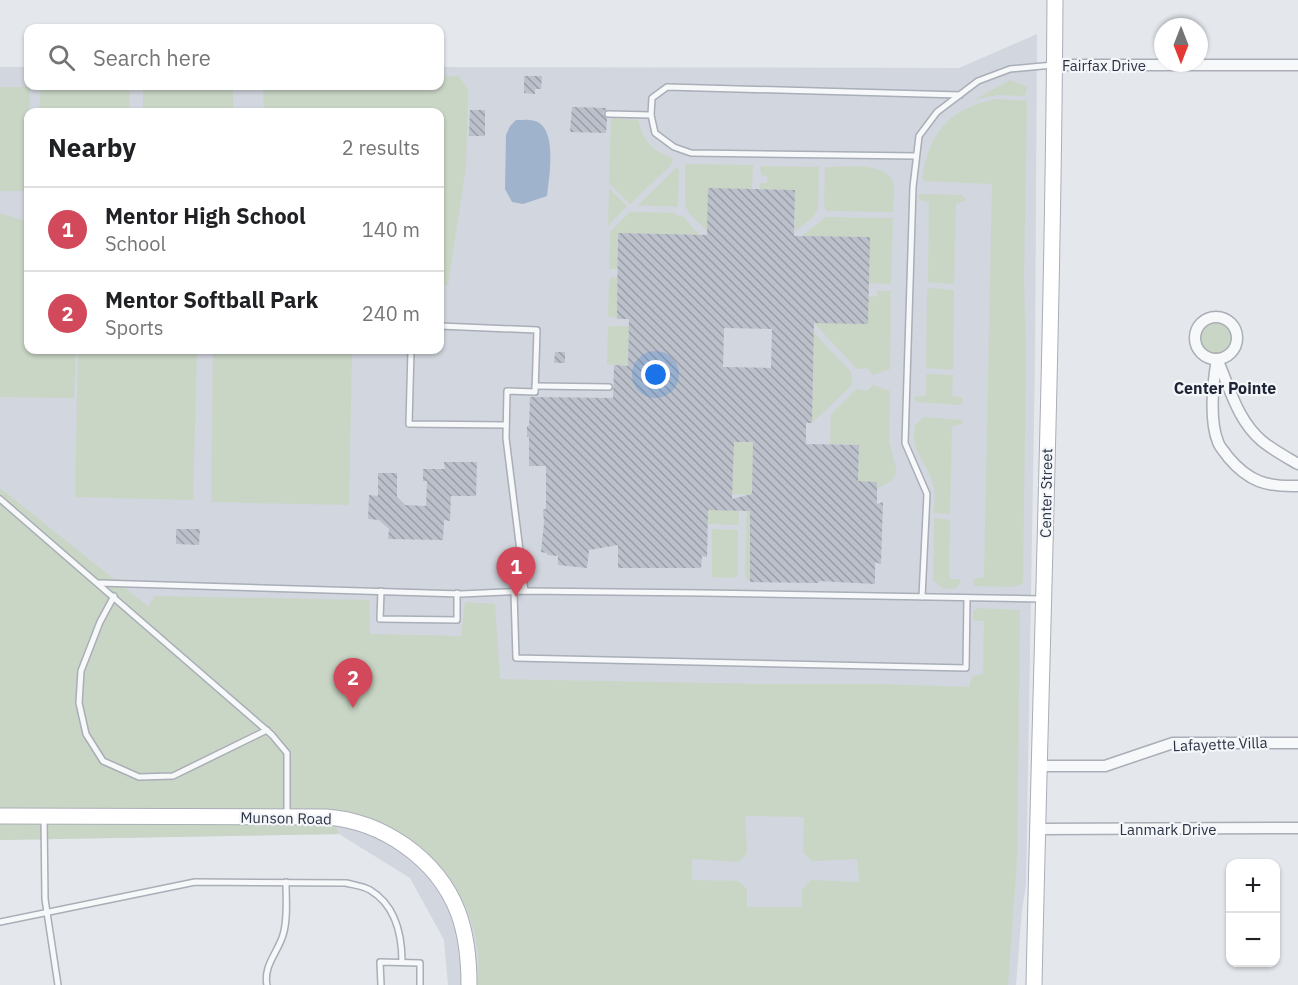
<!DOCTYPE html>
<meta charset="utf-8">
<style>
body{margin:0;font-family:"IBM Plex Sans",sans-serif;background:#f6f6f6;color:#202124}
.controls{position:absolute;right:18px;bottom:18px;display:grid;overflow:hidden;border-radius:12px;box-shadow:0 2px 4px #0004}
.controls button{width:54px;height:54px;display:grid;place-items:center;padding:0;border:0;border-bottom:2px solid #e0e0e0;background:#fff;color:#202124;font:30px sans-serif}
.compass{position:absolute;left:1154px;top:18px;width:54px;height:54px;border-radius:50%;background:#fff;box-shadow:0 2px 4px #0004;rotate:180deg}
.you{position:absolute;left:656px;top:375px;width:21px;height:21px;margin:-15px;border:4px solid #fff;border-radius:50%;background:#1a73e8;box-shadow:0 0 0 9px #1a73e833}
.badge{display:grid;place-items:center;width:39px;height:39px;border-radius:50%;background:#d1495b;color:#fff;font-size:20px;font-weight:700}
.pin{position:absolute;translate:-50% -50px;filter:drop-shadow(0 2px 3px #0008)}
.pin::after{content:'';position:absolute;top:32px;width:21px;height:18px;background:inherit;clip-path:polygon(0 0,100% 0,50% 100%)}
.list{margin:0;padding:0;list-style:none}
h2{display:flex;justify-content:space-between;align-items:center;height:78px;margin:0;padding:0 24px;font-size:26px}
h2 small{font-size:20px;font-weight:400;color:#757577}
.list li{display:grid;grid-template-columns:39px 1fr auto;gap:18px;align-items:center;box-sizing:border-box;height:84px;padding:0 24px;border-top:2px solid #e0e0e0}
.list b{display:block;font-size:22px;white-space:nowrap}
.list p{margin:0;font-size:20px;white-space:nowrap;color:#757577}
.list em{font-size:20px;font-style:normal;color:#757577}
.icon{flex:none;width:33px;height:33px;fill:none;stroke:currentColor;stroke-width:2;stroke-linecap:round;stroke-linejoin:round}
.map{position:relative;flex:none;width:1298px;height:985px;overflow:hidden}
.search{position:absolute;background:#fff;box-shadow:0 2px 4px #0004;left:24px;top:24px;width:420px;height:66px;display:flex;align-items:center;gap:15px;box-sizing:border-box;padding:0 21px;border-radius:12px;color:#757577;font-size:22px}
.panel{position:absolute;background:#fff;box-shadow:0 2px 4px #0004;left:24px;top:108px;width:420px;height:246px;border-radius:12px}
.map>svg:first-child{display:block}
.built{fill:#d2d6de;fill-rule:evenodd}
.grass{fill:#c9d6c5;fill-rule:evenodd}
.water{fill:#9fb4cc}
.building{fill:url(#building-back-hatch);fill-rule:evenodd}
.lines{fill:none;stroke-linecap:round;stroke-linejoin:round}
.lane-casing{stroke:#a9aeb7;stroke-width:8}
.street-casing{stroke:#a9aeb7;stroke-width:13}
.secondary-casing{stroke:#a9aeb7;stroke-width:17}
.lane{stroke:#f7f8fa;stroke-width:5}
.street{stroke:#f7f8fa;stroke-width:10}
.secondary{stroke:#fff;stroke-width:15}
.labels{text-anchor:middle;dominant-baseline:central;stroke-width:4.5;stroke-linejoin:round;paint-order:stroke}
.street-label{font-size:15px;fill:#2b3445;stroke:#f4f6f9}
.neighbourhood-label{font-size:16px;font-weight:bold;fill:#1d2536;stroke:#f4f6f9}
</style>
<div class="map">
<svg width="1298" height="985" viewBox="0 0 1298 985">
<defs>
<pattern id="building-back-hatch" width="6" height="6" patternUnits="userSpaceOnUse" patternTransform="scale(1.5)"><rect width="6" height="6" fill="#bbc0ca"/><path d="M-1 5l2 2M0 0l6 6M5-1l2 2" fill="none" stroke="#989da6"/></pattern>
</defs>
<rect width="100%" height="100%" fill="#e4e7ec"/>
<path class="built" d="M 1037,34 L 1035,361 L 1026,885 L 1022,910 L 1016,985 L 448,985 L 444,940 L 410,878 L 339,834 L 0,840 L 0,67 L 28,67 L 28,86 L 440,86 L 440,67 L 959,68 ZM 28,112 L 440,112 L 440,350 L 28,350 Z"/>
<g class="grass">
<polygon points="440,76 459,76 468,90 466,167 448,285 440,285 440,112 264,112 263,86 440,86"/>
<polygon points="1010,80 1027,87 1025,96 997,95 974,100"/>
<polygon points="41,86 130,86 129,112 39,112"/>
<rect x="143" y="86" width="90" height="26"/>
<polygon points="0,87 30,87 27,191 0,191"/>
<path d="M 996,99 L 1027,101 L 1024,278 L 1026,360 L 1023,580 L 1022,584 L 1012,587 L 975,586 L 973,582 L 974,579 L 984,577 L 992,184 L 925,181 L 922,178 C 930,131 949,109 996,99 Z"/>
<path d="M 611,118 L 638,120 C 645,146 652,148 673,159 L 671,165 L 630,204 L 609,183 Z"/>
<polygon points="685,164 753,165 752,189 707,231 689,213 685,205"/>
<polygon points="760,166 819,167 818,208 813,217 795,232 795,190 760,189 760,183 767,183 767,176 761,175"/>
<polygon points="677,167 679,170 678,204 676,207 638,205"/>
<path d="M 825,167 C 843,167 885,161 893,182 C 896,191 893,203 893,212 L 827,211 L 824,207 Z"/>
<polygon points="609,188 627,206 608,226"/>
<polygon points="921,194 962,195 966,200 956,204 954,283 952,284 928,282 929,202 920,200 918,196"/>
<polygon points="630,212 676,213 677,216 683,216 699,235 619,233 618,269 610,269 609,267 610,232"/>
<polygon points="0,213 28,222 28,350 76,350 74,398 0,397"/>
<polygon points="826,217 893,218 891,284 869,283 869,237 802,236"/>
<polygon points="611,277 618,277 617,318 608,316 609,283"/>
<polygon points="929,288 954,290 953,369 951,370 926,368 927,290"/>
<polygon points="877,291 891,291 890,369 873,375 867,368 857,369 814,323 868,297 877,296"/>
<circle cx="1216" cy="337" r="17"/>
<polygon points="610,326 629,326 628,366 607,364 608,327"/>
<polygon points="814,333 852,373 852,385 812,423"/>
<polygon points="78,350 197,350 193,500 75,497"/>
<polygon points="213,350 352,350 349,505 211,502"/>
<polygon points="928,374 953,375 952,396 963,398 962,403 960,405 916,402 914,397 926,396 926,375"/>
<polygon points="873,385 890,391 889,442 897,472 892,480 877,489 877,482 858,481 859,445 830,444 831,414 856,389 867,391"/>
<path d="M 924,417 L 962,420 L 962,424 L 952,426 L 950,514 L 934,513 C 934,505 936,496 934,488 C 930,465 909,452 915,425 Z"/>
<polygon points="734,442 760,443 752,494 750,495 750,582 745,577 747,495 732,494"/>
<path d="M 0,488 L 149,607 L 150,603 L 155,596 L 369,600 L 370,634 L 461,636 L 465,602 L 495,604 L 500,679 L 765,684 L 878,684 L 969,687 L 972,676 L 983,674 L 984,621 L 973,620 L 973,612 L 978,608 L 1020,610 L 1017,859 L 1008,985 L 477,985 C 478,975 479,963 478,952 C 470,878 403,815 329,811 L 339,834 L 0,840 ZM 745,816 L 804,817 L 803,852 L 812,861 L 857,859 L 859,882 L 811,880 L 802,890 L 802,907 L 747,907 L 747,889 L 738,881 L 692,880 L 692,859 L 739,862 L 747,853 Z"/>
<polygon points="708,510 739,510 739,525 707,524"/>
<polygon points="936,518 950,520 949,579 959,579 961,582 955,589 942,588 933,580 934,519"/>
<polygon points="712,529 737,530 738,532 738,576 735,578 712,577"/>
</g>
<path class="water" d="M 516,120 C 522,120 529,119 535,121 C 558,128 549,177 547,196 L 523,204 L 512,202 L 505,189 L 506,135 L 510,126 Z"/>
<g class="building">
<polygon points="524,76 542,76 541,89 535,89 535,94 524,93"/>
<polygon points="572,107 607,108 603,113 607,119 606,133 570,132"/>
<polygon points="470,110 485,110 485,136 469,136"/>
<path d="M 708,188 L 795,190 L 794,236 L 870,237 L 868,324 L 814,323 L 812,423 L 806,423 L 806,444 L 859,445 L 858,481 L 877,482 L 877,504 L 883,502 L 881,564 L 875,562 L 875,584 L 819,581 L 818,583 L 750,582 L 750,511 L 708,510 L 707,557 L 702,556 L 701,568 L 618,568 L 618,545 L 589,550 L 587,568 L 558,565 L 558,556 L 548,555 L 547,553 L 541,552 L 544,523 L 543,509 L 546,509 L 546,466 L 529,466 L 529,437 L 527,437 L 527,426 L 529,426 L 530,397 L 613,398 L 614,365 L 628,366 L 629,319 L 617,319 L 618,233 L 707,235 ZM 724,328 L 772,329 L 771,368 L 723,367 ZM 734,442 L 753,442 L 752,494 L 732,499 Z"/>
<polygon points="555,352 565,352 565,363 554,363"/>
<polygon points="444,462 477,462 476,496 451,496 450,521 444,520 443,540 388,539 389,529 379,520 368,519 369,495 378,496 378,473 397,473 397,497 405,505 426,506 427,481 423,481 423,469 445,469"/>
<polygon points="176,529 200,529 199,545 176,544"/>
</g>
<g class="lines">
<g class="lane-casing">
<g id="lane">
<polyline points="608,114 651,115"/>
<polyline points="916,156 691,153 674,147 655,133 651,115 652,98 667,87 960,95"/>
<polyline points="440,326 537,330 535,392 507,391 506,438 525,591"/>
<polyline points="411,350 409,424 506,425"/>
<polyline points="535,386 609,387"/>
<polyline points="0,499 272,735 287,753 287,815"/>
<polyline points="99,583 461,594 525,591 703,593 1042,599"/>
<polyline points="381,591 380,619 457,620 457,593"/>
<polyline points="514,593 516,658 966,668 967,598"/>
<polyline points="114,596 100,622 81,671 79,703 86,734 103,761 139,777 173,776 267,730"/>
<polyline points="922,597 927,494 905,443 913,187 919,136 937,112 978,81 1010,69 1053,65"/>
<polyline points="44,817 45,899 58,985"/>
<path d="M 0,922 L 195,882 L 346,883 C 354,885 363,886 370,890 C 395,905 402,934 402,962"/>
<path d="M 267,985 C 263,966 278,952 283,935 C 288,919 286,899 286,882"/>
<polyline points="381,985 380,962 420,963 420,985"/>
</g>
</g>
<g class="street-casing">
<g id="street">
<polyline points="1055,65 1298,65"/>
<circle cx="1216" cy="338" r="21"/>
<path d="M 1217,359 C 1213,382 1209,420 1218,442 C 1220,448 1225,452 1228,457 C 1249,482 1267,487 1298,486"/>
<path d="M 1217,359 C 1230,388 1237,420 1262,441 C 1273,450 1286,457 1298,464"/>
<polyline points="1038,766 1105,766 1173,743 1298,743"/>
<polyline points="1037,829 1298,828"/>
</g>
</g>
<g class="secondary-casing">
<g id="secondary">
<path d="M 0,816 L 326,817 C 382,821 437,858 458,912 C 467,936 469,960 469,985"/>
<path d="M 1034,985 C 1041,657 1053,328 1055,0"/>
</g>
</g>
<use href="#lane" class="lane"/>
<use href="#street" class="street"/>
<use href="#secondary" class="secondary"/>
</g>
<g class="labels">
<g class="street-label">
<text x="1104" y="65">Fairfax Drive</text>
<text transform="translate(1046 493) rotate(-89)">Center Street</text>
<text transform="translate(1220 744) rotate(-2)">Lafayette Villa</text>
<text transform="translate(286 818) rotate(1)">Munson Road</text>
<text x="1168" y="829">Lanmark Drive</text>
</g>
<g class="neighbourhood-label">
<text x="1225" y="388">Center Pointe</text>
</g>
</g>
</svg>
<div class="controls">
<button>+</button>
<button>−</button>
</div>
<svg class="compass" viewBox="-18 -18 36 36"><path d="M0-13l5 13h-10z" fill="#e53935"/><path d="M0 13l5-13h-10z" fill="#757577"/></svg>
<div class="you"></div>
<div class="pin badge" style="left:516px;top:597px">1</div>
<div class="pin badge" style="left:353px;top:708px">2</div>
<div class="search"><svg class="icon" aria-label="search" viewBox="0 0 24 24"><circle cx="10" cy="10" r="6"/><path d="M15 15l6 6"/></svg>Search here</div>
<section class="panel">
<h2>Nearby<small>2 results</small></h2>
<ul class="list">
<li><span class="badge">1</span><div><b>Mentor High School</b><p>School</p></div><em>140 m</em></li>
<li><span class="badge">2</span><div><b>Mentor Softball Park</b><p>Sports</p></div><em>240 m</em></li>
</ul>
</section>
</div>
